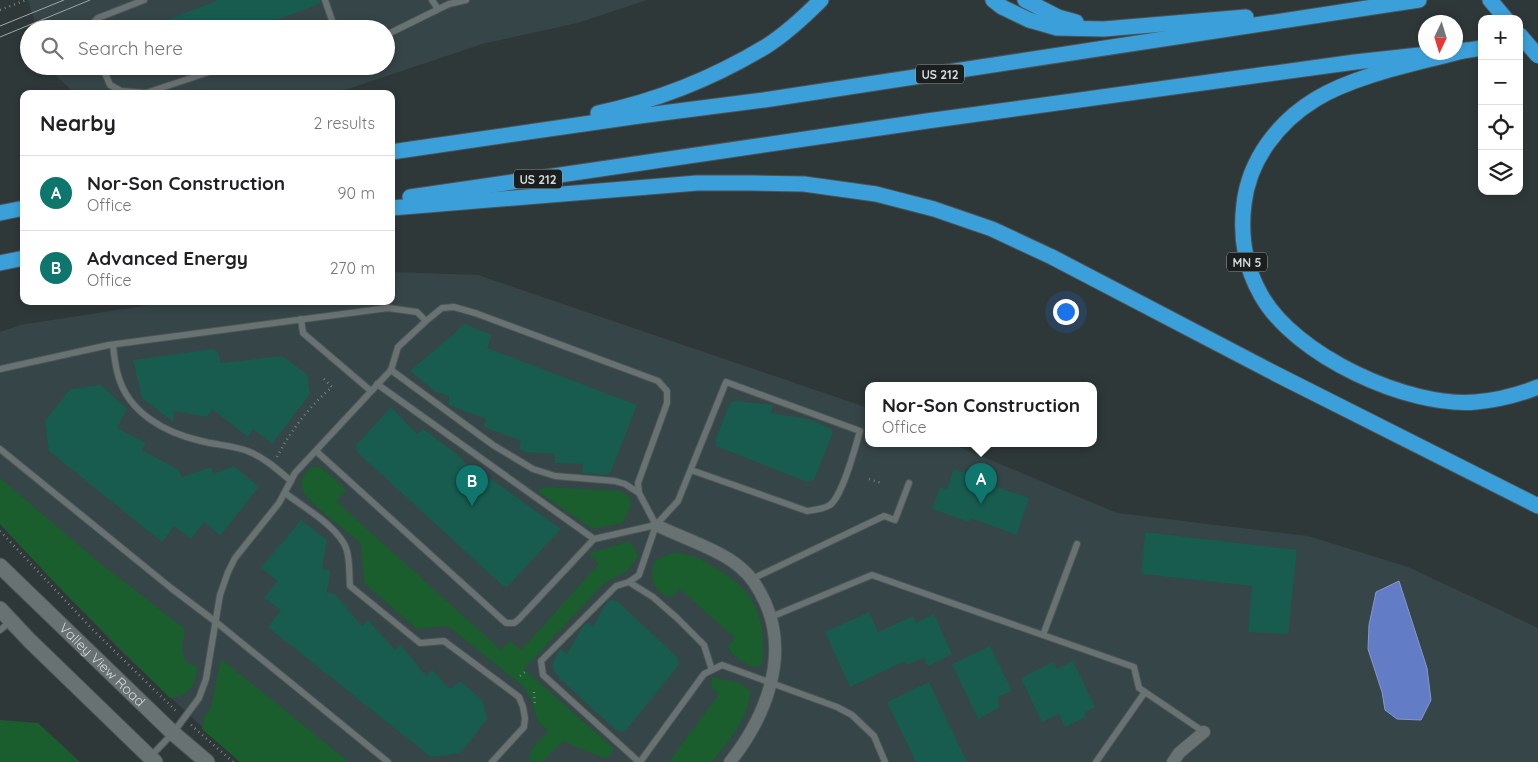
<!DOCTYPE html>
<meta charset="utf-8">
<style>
body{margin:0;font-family:Quicksand,sans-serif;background:#f2f2f2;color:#202124}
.controls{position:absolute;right:15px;top:15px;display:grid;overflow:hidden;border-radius:10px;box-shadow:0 2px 8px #0003}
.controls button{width:45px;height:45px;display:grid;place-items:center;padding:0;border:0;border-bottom:1px solid #e0e0e0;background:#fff;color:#202124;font:25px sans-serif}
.compass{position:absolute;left:1418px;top:15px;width:45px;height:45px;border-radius:50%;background:#fff;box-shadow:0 2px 8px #0003;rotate:184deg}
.you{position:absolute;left:1065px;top:311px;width:18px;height:18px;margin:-12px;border:4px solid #fff;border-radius:50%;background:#1a73e8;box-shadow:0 0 0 8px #1a73e833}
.badge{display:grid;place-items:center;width:32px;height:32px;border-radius:50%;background:#0f766e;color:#fff;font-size:16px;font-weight:700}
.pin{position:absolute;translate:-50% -41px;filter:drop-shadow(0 1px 2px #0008)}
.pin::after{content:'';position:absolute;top:26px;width:18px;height:15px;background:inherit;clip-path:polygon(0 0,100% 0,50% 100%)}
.popup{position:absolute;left:865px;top:382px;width:232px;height:65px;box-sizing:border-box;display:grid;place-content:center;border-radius:10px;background:#fff;filter:drop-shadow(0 1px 4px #0005);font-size:16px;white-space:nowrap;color:#757577}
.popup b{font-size:19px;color:#202124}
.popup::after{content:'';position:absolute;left:50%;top:100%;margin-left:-10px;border:10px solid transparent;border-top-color:#fff}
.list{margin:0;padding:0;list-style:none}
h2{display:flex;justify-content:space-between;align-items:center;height:65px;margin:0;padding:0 20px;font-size:21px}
h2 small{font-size:16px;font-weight:400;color:#757577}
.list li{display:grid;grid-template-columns:32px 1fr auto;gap:15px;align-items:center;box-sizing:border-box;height:75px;padding:0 20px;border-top:1px solid #e0e0e0}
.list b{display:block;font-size:19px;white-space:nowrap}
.list p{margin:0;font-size:16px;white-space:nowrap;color:#757577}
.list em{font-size:16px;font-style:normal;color:#757577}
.icon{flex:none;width:28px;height:28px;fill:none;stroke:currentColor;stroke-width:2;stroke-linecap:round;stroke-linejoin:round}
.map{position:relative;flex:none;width:1538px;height:762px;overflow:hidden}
.search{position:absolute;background:#fff;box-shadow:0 2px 8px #0003;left:20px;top:20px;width:375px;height:55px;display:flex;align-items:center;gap:12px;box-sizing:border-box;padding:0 18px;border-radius:28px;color:#757577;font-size:19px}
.panel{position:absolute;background:#fff;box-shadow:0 2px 8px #0003;left:20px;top:90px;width:375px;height:215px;border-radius:10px}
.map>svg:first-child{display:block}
.built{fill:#364548}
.green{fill:#195e2c}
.water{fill:#627dc5;stroke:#8498cb}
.building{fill:#185b4f}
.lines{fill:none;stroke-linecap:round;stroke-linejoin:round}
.lane-casing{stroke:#4c5354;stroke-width:8}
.street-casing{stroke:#4c5354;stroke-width:14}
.secondary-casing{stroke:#4c5354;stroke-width:17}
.highway-casing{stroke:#4c5354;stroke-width:17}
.path{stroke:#798181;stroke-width:2.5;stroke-dasharray:1 4;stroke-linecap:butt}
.lane{stroke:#697273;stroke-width:6}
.street{stroke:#697273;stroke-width:12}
.secondary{stroke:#697273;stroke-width:15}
.highway{stroke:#3ba0da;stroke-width:15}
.tram{stroke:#a0a6a6;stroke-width:1}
.highway-bridge-casing{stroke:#4c5354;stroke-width:17;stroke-linecap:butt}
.highway-bridge{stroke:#3ba0da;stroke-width:15}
.labels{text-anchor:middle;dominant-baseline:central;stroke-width:4.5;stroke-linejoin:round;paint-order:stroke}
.shield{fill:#1a1e1f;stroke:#9ca0a0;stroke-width:1}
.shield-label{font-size:12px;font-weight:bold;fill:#d3d8d8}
.street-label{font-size:14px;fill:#d3d8d8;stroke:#1a1e1f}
</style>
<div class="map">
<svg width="1538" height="762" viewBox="0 0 1538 762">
<rect width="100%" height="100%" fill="#2f3839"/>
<g class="built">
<polygon points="28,0 647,0 577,23 482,44 348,89 320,94 78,94 71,90 52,72 50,66 386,66 386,29 37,29"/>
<polygon points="391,272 478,275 868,408 868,443 950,443 1117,513 1308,536 1408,567 1538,628 1538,762 240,762 123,653 58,586 0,524 0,332 20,325 175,301 391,301"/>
</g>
<g class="green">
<path d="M 311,467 L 321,467 L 345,489 L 345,491 L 336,501 L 501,650 L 510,641 L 521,650 L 599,564 L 590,554 L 593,552 L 626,542 L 632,544 L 638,557 L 627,571 L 603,584 L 524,669 L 614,749 L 606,759 L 563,741 L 542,762 L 529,761 L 531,750 L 548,731 L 538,722 L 531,699 L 524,687 L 452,629 L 446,626 L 417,629 L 364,583 L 361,543 C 350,534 307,502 303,491 C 299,482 304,474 311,467 Z"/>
<path d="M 0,478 L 101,564 L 185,629 L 182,647 L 185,662 L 198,667 C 194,686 191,695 170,698 L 58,586 L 0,524 Z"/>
<polygon points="544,487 621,491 629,497 631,505 623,523 593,529 540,493 538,490"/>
<path d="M 674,553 C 688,553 699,558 711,565 C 745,585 763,604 763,645 C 763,653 764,661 759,667 C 749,668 730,655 728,646 L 735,638 L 679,588 C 677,590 674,595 671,596 C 668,597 665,595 663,594 C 651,588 650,572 655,561 L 666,555 Z"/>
<polygon points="221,659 349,762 240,762 202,729 204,718 211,707"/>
<path d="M 712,677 L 739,683 L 750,690 C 750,717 728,741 712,762 L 669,762 L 719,694 L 711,687 Z"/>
<polygon points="0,720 38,723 80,762 0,762"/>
</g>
<polygon class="water" points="1399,581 1427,668 1431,700 1421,720 1397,719 1385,710 1382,692 1368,649 1369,625 1376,592"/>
<g class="building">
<polygon points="218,0 320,0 321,3 254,29 145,29"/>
<polygon points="465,324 492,335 487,348 637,405 611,471 607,475 582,473 583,464 555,463 555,454 526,452 519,449 521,441 484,427 486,419 449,405 449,396 436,392 410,371"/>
<polygon points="212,349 218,352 221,363 282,356 307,374 310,394 272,444 253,429 248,437 212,409 207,417 174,411 173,422 142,398 133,360"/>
<polygon points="101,385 127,409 117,428 146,443 142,450 179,470 182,477 211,467 213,474 234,466 259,487 220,536 204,522 191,539 174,526 162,542 49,451 45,421 70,389"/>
<polygon points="736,401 773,405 771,413 809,419 832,429 832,435 814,480 807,482 716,446 715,441 729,405 732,402"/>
<polygon points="391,407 417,434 423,429 457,454 485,485 491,479 561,529 507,587 501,584 357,452 356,445"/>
<polygon points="954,469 986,480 985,483 1029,498 1017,535 970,518 969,522 932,509 940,487 947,489"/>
<polygon points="301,520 327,540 322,569 330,570 327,593 335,594 362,626 368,620 395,650 401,645 426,676 432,670 450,689 460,681 483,701 487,719 461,753 431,757 268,627 281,610 264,598 278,581 261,568"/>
<polygon points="1145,532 1297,550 1288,634 1248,632 1252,586 1141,574"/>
<polygon points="611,600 617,601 677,657 679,662 678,666 626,730 621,732 616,730 559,678 554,671 553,664 558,651 560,649 567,654 583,626 587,623 593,627 606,603"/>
<polygon points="869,612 878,632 913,616 916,623 934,614 952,654 928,666 924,658 907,665 905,661 850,687 825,632"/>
<polygon points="990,646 1012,691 998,697 999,708 978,719 952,664"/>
<polygon points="1073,661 1095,707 1084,713 1086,717 1065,727 1059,714 1042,722 1021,678 1053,662 1057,669"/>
<polygon points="929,682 954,735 967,762 916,762 887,702"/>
</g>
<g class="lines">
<g class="lane-casing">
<g id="lane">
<polyline points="325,0 335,29"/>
<polyline points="432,0 438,9"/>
<polyline points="87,29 98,18 144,0"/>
<polyline points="386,35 449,4 466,0"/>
<polyline points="102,66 110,85 121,91 146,93 227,66"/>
<polyline points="301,319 303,333 371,391"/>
<path d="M 113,345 C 114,355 115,365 118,375 C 128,413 166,433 201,441 C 217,445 236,446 250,452 C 266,459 278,470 291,481"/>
<polyline points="0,369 109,345 388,308 417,312 426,321 442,308 454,307 475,313 658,381 667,391 667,403 638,483 639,493 656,525"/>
<polyline points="391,370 493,445 533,469 555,476 615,481 625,484 639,493"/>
<polyline points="377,384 594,539"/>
<polyline points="0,449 171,588 216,622 388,762"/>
<polyline points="316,451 506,623 514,623 518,620 594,539 656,525"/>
<path d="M 285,493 C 302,506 342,529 347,551 C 350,562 349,575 350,586 L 420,643 L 444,641 L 519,697 L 523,707 L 525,718 L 524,727 L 492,762"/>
<polyline points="752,579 884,516 895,520 909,483"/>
<polyline points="629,582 653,597 677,618 704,645 712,670"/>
<polyline points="771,617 872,575 1134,667 1139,688 1204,732"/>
<polyline points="0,630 10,622"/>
<polyline points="1043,635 1077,544"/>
<polyline points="151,756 173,733 199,698 206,679 220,595 228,572 235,558 279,503 295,473 391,370 398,347 426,321"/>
<path d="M 639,762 L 543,675 L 541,661 L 616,586 L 629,582 L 639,575 L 656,525 L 678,501 L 726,382 L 860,431 C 855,448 843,495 830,505 C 824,509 815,510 807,511 L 691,470"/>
<polyline points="640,762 704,674 722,665 837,707 852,715 874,736 885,762"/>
<polyline points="1096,762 1145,692"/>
</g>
</g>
<g class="street-casing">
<g id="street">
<path d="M 656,525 C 680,537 721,550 741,568 C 752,577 759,589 765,602 C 790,657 765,718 730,762"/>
<polyline points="1173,762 1179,753 1204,732"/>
</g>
</g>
<g class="secondary-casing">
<g id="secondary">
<path id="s1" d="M 0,566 L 173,733 L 207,762"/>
<polyline points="0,609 29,640 155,762"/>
</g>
</g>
<g class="highway-casing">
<g id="highway">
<polyline points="993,0 1002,7 1029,20 1057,28 1104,29 1246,17"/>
<polyline points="1025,0 1058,17 1076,22"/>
<polyline points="1490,0 1506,19"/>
<path d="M 1466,50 C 1420,63 1357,74 1316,99 C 1278,122 1249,160 1244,204 C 1240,236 1245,267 1261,295 C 1294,355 1408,408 1476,402 C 1498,400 1518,395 1538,387"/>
<polyline points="1456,52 1482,48"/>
<path d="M 598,113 C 656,101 715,77 765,47 C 786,34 804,17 821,0"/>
<polyline points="391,152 639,116 764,100 1419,0"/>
<polyline points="410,197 927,121 1355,62 1447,52"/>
<polyline points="391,208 697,183 751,183 804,184 876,194 934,209 992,229 1052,257 1276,374 1538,506"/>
<polyline points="0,213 24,208"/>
<polyline points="0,263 24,258"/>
</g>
</g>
<g class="path">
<polyline points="0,10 26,0"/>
<path d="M 277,457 C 291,430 309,407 332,387 L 323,378"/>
<polyline points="869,479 881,483"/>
<polyline points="0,531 93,630 176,711"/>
<polyline points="520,676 526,671"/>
<polyline points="534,692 535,706"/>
<polyline points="191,725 233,762"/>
</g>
<use href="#lane" class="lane"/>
<use href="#street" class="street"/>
<use href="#secondary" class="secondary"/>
<use href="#highway" class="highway"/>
<g class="tram">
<polyline points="0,26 64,0"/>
<polyline points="0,37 90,0"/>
</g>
<g class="highway-bridge-casing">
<polyline id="highway-bridge" points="1519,34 1538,56"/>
</g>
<use href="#highway-bridge" class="highway-bridge"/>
</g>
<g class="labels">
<g class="shield">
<rect x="916" y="64.5" width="48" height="19" rx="4"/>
<rect x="514" y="169.5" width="48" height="19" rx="4"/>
<rect x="1227" y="252.5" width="40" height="19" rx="4"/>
</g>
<g class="shield-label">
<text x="940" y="74">US 212</text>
<text x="538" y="179">US 212</text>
<text x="1247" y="262">MN 5</text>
</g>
<g class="street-label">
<text stroke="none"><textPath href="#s1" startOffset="142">Valley View Road</textPath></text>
</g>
</g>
</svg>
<div class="controls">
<button>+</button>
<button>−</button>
<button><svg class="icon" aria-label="locate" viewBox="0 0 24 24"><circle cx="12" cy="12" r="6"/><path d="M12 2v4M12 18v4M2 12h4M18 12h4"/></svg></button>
<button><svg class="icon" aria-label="layers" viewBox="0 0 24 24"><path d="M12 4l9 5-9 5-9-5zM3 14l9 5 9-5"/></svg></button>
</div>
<svg class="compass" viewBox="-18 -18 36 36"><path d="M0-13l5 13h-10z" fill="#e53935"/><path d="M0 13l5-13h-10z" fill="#757577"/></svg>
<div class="you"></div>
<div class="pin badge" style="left:981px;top:504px">A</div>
<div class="popup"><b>Nor-Son Construction</b>Office</div>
<div class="pin badge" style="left:472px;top:506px">B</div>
<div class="search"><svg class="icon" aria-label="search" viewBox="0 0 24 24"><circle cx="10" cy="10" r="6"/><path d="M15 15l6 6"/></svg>Search here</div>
<section class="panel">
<h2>Nearby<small>2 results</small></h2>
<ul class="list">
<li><span class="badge">A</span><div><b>Nor-Son Construction</b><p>Office</p></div><em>90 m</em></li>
<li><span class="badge">B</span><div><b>Advanced Energy</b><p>Office</p></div><em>270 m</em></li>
</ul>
</section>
</div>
